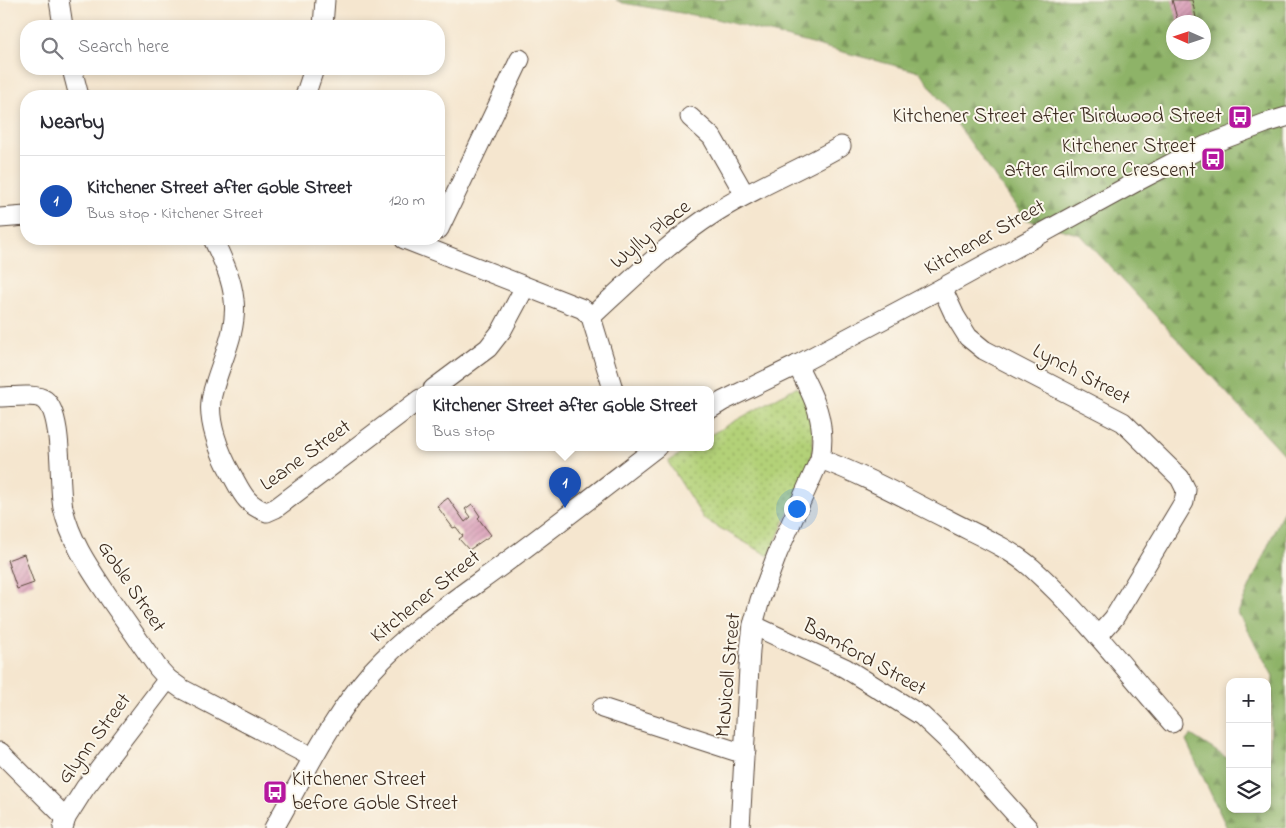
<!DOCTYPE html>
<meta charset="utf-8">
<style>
body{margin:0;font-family:"Indie Flower",sans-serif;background:#f2f2f3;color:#2b2b33}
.controls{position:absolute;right:15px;bottom:15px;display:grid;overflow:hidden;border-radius:10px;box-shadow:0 2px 8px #0003}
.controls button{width:45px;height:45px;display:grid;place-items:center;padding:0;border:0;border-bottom:1px solid #e1e1e2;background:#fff;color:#2b2b33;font:25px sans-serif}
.compass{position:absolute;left:1166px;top:15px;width:45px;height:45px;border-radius:50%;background:#fff;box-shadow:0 2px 8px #0003;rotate:273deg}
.you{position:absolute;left:796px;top:508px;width:18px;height:18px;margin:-12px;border:4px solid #fff;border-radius:50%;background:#1a73e8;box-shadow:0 0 0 8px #1a73e833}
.badge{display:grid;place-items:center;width:32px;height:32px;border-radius:50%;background:#db2777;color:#fff;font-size:16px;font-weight:700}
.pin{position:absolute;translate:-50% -41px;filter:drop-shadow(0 1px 2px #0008)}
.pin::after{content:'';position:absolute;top:26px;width:18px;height:15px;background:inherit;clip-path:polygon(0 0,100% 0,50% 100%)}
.popup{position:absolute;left:416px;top:386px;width:298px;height:65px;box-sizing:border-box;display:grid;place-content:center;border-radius:10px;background:#fff;filter:drop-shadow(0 1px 4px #0005);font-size:16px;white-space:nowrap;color:#7c7c81}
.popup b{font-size:19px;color:#2b2b33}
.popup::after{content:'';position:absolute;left:50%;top:100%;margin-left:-10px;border:10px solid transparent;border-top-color:#fff}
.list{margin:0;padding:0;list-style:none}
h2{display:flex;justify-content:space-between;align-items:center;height:65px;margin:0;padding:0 20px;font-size:21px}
h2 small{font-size:16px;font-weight:400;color:#7c7c81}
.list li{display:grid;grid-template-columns:32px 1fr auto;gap:15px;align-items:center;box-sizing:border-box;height:90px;padding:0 20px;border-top:1px solid #e1e1e2}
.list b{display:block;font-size:19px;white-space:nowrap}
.list p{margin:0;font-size:16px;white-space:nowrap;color:#7c7c81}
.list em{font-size:16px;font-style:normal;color:#7c7c81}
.icon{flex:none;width:28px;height:28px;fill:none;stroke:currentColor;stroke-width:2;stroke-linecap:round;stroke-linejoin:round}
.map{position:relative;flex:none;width:1286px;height:828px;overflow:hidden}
.search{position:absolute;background:#fff;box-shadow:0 2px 8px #0003;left:20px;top:20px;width:425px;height:55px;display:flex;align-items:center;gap:12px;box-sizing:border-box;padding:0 18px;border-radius:20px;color:#7c7c81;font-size:19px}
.panel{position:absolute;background:#fff;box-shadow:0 2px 8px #0003;left:20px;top:90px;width:425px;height:155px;border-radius:20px}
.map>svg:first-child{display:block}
.grass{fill:url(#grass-dots);stroke:#777e4b}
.forest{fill:url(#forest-firs);stroke:#646e43;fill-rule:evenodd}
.building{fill:url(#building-hatch)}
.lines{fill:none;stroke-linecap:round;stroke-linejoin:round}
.minor-casing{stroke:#574639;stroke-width:21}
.minor{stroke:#fff;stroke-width:19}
.labels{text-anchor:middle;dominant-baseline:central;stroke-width:4;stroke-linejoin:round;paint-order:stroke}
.poi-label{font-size:21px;fill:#3b2a1e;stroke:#fbf7ec;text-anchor:end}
.street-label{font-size:21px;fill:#3b2a1e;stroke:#fbf7ec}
</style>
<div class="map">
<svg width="1286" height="828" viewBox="0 0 1286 828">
<defs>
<pattern id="grass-dots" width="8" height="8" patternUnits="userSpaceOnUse" patternTransform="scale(1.25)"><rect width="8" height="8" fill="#b3d178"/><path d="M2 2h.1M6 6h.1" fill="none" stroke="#93aa62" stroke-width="1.8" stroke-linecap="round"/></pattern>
<pattern id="forest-firs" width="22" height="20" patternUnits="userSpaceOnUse" patternTransform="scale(1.25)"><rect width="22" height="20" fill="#8eb368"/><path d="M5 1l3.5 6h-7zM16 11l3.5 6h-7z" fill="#759255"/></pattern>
<pattern id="building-hatch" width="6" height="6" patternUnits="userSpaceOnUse" patternTransform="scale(1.25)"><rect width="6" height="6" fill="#d592b1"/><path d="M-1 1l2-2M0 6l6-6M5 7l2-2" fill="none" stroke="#ae778f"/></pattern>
</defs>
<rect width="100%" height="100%" fill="#fbf7ec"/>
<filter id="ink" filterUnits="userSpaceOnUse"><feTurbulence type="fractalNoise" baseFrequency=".02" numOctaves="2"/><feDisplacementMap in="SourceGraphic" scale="10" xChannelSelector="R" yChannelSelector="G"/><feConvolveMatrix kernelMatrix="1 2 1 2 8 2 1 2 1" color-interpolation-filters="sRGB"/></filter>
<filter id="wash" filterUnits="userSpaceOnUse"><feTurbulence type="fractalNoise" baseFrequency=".0096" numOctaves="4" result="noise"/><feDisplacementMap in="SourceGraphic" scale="20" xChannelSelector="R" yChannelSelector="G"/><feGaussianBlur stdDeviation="1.12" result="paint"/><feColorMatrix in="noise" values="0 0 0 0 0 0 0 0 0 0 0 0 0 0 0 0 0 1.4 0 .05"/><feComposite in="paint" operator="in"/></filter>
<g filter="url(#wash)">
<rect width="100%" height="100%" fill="#f5e6cf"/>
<path class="grass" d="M 796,387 C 816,402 815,442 810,463 L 769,556 L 704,519 L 668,462 L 690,447 L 710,447 L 710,435 Z"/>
<g class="forest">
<path d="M 616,0 L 1286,0 L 1286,457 L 1081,235 L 1025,219 L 920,72 L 716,19 L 623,3 ZM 1174,22 L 1204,22 L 1204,52 L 1174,52 Z"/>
<polygon points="1286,505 1286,828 1227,828 1186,741 1191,735 1230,760 1230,809 1267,809 1267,775 1269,774 1273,676 1238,613"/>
</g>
<g id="blocks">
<g class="building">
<polygon points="1172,0 1192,0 1197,22 1178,22"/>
<polygon points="448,498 465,522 471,517 465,509 472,504 480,516 478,518 491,535 469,550 459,539 463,536 456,527 453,528 437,506"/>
<polygon points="24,554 34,583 17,589 7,560"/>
</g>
</g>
</g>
<g filter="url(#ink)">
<use href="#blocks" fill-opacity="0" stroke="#574639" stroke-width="1"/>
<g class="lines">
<g class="minor-casing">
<g id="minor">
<polyline points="59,0 63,26"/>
<polyline points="323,26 325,0"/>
<polyline points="72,69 79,96"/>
<polyline points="305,96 314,69"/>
<polyline points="690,117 712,137 745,195"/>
<polyline points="0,218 26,216"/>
<polyline points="439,229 520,59"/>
<path d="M 213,239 C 222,258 232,278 234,300 C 238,333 219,364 212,395 C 206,420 220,454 232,475 C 242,493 246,505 267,512 L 276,508 L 420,399"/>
<polyline points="404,239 583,309 591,317 613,389"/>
<polyline points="942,288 955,316 968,337 984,350 1123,422 1180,478 1186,490 1184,502 1114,618 1098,636"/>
<path d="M 591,317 C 631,280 670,241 716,212 C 756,187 800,170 841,146"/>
<polyline points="433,389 488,348 502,330 525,287"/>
<path d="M 0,397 C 11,397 36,393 45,400 C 64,415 58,484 63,508 C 71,543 91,570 110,599 C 126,622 142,645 158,668 L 168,679 L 182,689 L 312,757"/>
<polyline points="710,409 723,401 797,365 942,288 1134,183 1205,146 1266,123 1286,117"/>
<path d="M 820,459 C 864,475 905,498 947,519 C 975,534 1008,547 1032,568 C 1084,615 1126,671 1172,723"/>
<polyline points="753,625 845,668 922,716 957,749 1028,828"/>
<polyline points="602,708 735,751 745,751"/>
<polyline points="0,752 66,818"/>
<polyline points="63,828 66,818 85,788 168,679"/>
<path d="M 274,828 C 305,774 331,718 372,671 C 409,630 456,599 501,566 C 554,527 605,487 657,447"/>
<path d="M 740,828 L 750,650 L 753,625 L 760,600 L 778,552 L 820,459 C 827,422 814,397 797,365"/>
</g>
</g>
<use href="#minor" class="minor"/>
</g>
</g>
<defs>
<g id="bus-square" transform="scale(1.25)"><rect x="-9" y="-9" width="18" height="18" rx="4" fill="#b5179e" stroke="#fbf7ec"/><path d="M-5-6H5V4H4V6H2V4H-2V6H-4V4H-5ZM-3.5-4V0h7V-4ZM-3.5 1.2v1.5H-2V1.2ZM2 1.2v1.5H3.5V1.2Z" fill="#fff"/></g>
</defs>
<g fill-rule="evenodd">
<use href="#bus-square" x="1240" y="117"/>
<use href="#bus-square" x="1213" y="159"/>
<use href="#bus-square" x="275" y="792"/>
</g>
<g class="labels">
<g class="poi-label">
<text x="1222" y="117">Kitchener Street after Birdwood Street</text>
<text x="1196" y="147">Kitchener Street<tspan x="1196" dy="24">after Gilmore Crescent</tspan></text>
<text x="292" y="780" text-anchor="start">Kitchener Street<tspan x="292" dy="24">before Goble Street</tspan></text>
</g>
<g class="street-label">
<text transform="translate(651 235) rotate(-39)">Wylly Place</text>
<text transform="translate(985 238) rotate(-29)">Kitchener Street</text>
<text transform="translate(1081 375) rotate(28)">Lynch Street</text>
<text transform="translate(306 456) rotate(-36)">Leane Street</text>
<text transform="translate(131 587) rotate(56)">Goble Street</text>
<text transform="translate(426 597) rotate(-39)">Kitchener Street</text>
<text transform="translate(864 658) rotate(29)">Bamford Street</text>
<text transform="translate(729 675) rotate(-85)">McNicoll Street</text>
<text transform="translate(95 739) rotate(-53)">Glynn Street</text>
</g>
</g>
</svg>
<div class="controls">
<button>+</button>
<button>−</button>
<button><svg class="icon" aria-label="layers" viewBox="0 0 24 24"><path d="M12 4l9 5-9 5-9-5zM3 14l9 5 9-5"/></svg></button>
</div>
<svg class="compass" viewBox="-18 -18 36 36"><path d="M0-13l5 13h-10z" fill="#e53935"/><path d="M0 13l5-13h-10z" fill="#7c7c81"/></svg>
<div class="you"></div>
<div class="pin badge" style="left:565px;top:508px;background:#1a4fb4">1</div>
<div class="popup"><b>Kitchener Street after Goble Street</b>Bus stop</div>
<div class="search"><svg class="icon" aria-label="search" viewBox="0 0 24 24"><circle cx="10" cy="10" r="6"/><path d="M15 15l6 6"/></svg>Search here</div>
<section class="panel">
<h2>Nearby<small></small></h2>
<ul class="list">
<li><span class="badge" style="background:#1a4fb4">1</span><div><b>Kitchener Street after Goble Street</b><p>Bus stop · Kitchener Street</p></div><em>120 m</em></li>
</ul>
</section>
</div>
